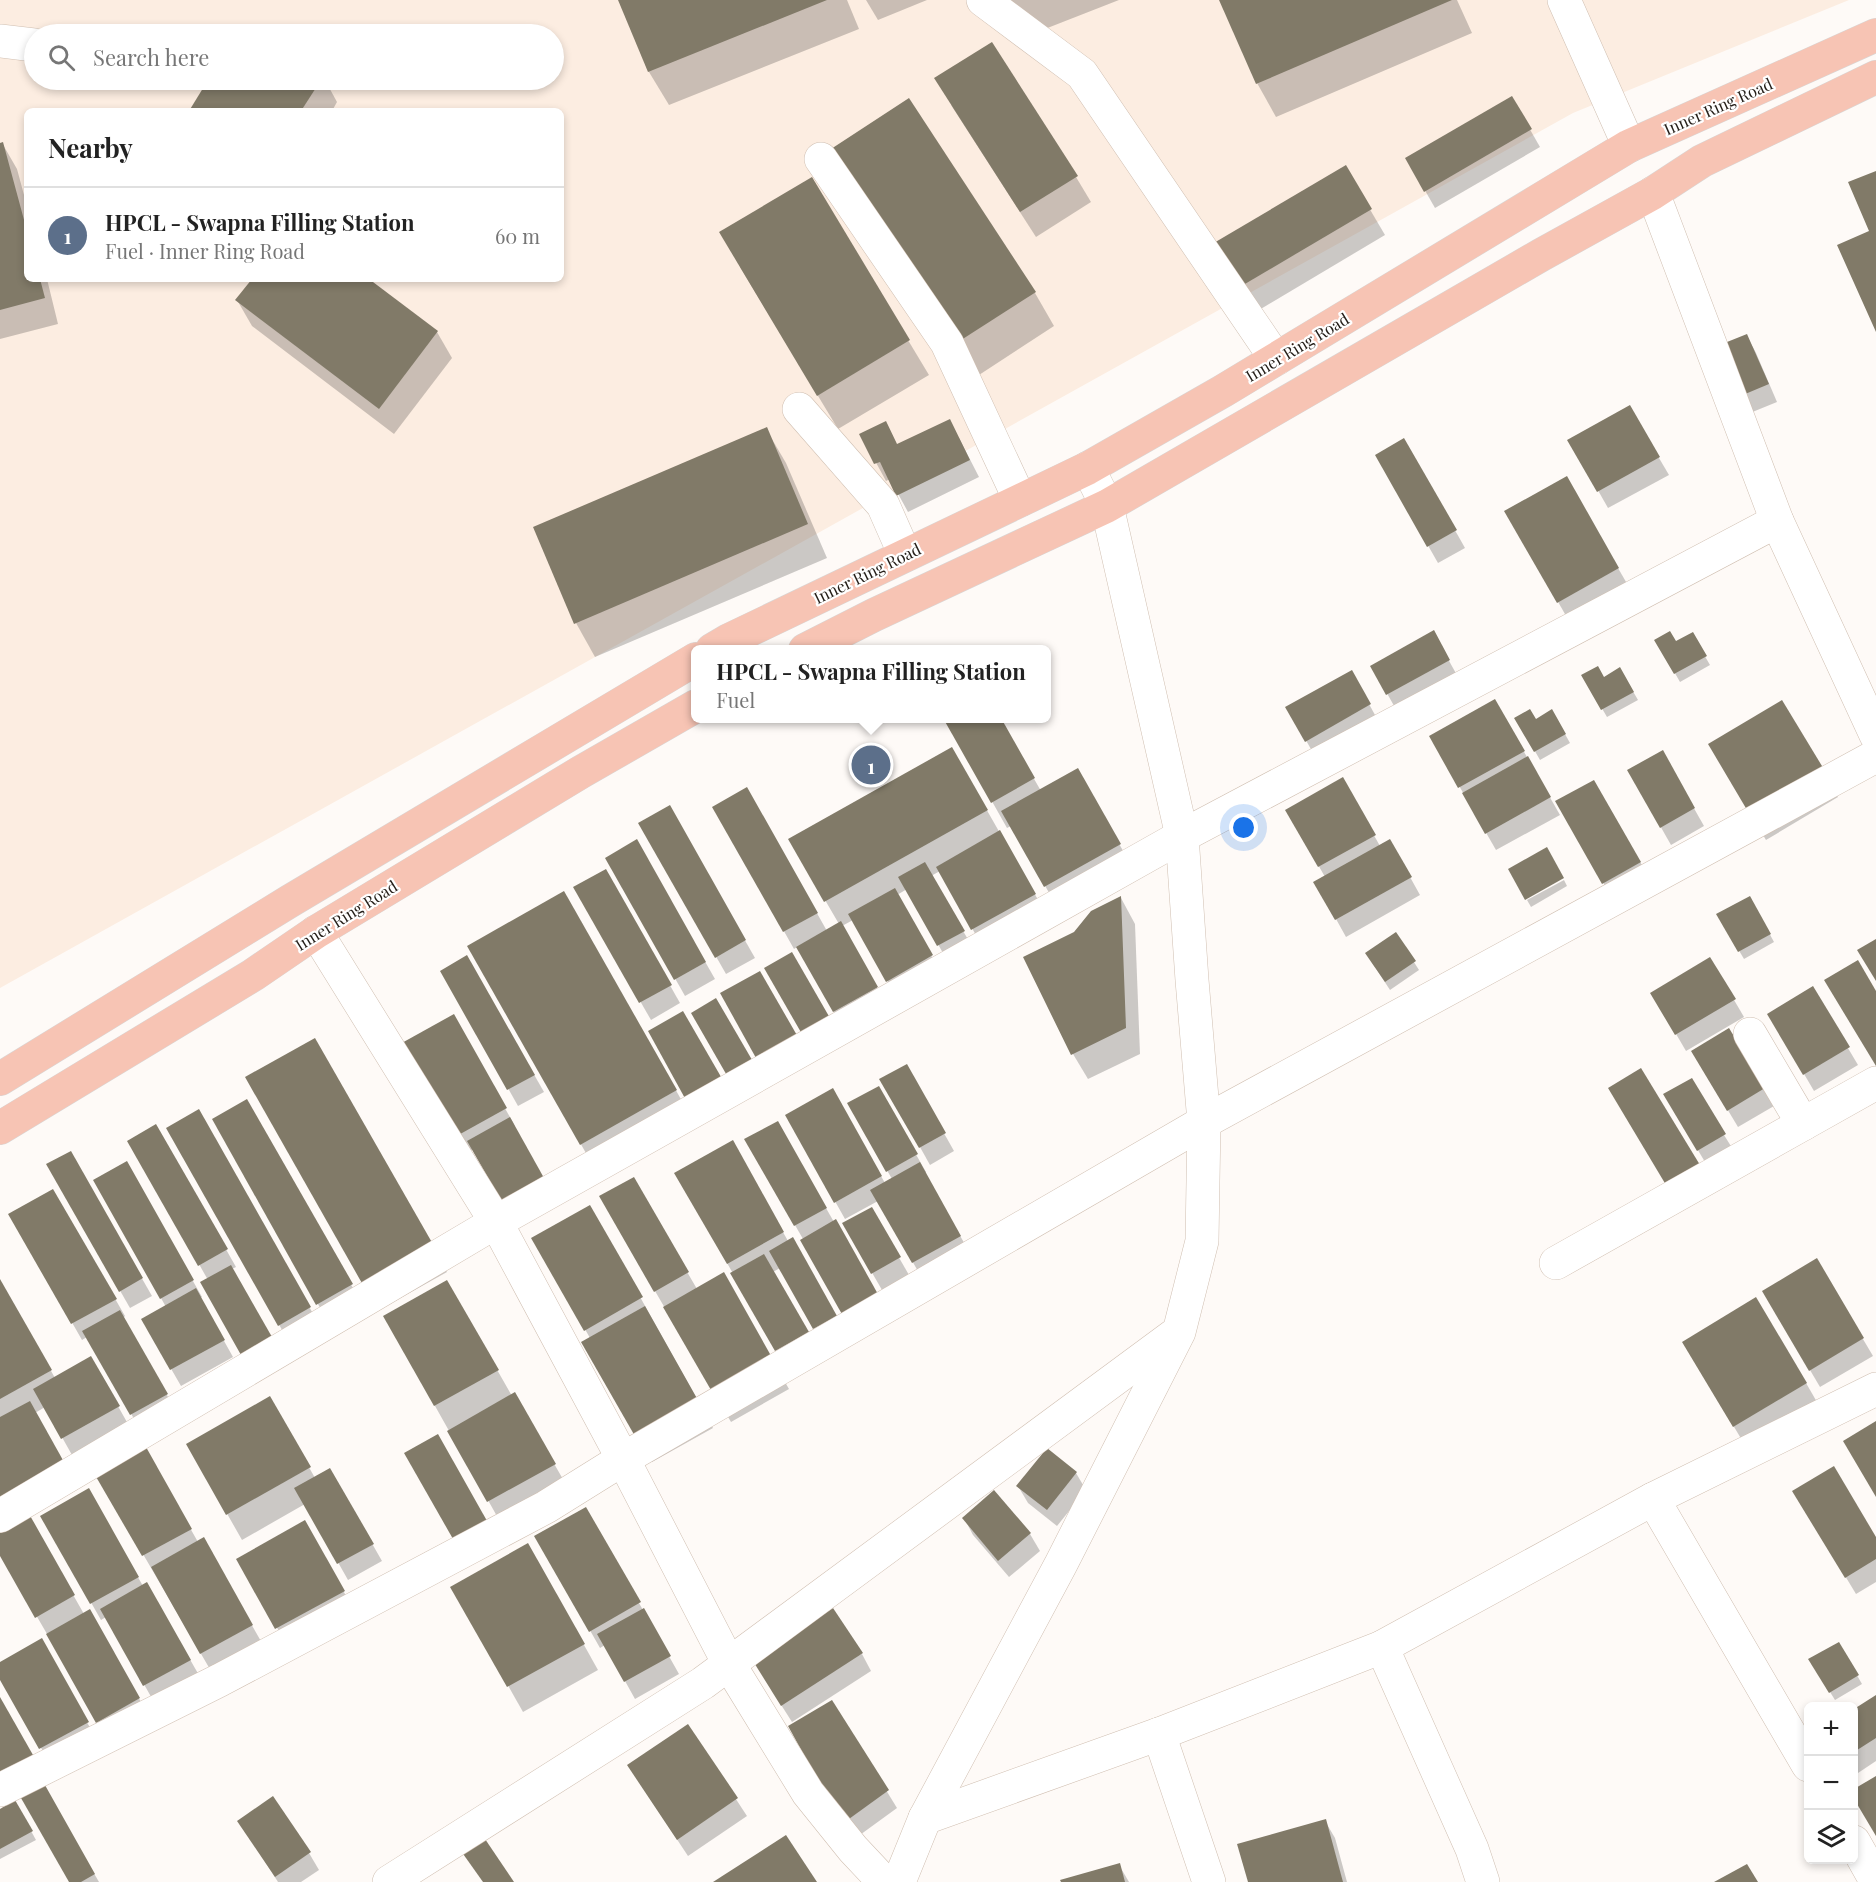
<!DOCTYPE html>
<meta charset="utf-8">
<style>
body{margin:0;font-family:"Playfair Display",serif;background:#f2f2f2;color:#222}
.controls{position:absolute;right:18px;bottom:18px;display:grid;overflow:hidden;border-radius:9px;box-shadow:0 3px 9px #0003}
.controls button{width:54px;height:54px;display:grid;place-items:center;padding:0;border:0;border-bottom:2px solid #e0e0e0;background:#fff;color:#222;font:30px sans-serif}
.you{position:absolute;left:1244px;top:828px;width:21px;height:21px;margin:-15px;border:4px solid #fff;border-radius:50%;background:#1a73e8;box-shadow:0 0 0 9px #1a73e833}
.badge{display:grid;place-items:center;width:39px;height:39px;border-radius:50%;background:#0b8043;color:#fff;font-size:20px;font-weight:700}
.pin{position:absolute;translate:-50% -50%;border:3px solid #fff;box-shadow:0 2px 6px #0006}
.popup{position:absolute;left:691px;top:645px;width:360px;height:78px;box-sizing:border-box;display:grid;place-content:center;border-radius:9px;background:#fff;filter:drop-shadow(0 2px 4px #0005);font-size:20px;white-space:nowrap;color:#767676}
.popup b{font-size:22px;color:#222}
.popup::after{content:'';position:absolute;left:50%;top:100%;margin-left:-12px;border:12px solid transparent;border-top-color:#fff}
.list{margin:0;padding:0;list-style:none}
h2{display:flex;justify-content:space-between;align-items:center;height:78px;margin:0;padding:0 24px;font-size:26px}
h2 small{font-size:20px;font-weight:400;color:#767676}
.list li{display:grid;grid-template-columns:39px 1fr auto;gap:18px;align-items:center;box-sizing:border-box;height:96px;padding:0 24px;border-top:2px solid #e0e0e0}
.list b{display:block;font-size:22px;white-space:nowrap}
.list p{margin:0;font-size:20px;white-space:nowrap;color:#767676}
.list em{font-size:20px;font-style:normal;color:#767676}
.icon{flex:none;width:33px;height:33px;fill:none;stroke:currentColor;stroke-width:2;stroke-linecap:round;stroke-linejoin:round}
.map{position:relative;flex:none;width:1876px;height:1882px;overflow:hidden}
.search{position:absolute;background:#fff;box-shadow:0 3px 9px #0003;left:24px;top:24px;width:540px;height:66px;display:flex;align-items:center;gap:15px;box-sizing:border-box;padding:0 21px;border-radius:33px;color:#767676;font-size:22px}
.panel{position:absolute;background:#fff;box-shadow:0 3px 9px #0003;left:24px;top:108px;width:540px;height:174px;border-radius:9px}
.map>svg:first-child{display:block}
.built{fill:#fcede1;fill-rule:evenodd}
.shadow{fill:#0003}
.building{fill:#817a68}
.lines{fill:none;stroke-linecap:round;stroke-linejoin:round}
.minor-casing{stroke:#d0bfb1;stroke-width:34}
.major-casing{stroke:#d8d7d6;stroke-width:34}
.minor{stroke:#fff;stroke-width:33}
.major{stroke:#f7c4b4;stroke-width:33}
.labels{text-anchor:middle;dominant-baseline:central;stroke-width:4.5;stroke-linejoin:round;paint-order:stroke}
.street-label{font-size:16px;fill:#26201a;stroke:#fff}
</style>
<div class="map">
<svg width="1876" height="1882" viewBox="0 0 1876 1882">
<rect width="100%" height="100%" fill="#fefaf7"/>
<path class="built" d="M 0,0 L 1849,0 L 1573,113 L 0,988 ZM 34,34 L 554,34 L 554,80 L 34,80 ZM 27,111 L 561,111 L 561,279 L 27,279 Z"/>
<g class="shadow">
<polygon points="620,0 847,0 859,29 669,105 649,72"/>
<polygon points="866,0 927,0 878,20"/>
<polygon points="1007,0 1119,0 1027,36"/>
<polygon points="1221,0 1457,0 1472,33 1276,117 1257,83"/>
<polygon points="210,80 325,80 337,102 332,111 191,111"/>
<polygon points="1512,98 1540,147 1435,208 1407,159"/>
<polygon points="951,105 1076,177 1091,202 1036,237"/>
<polygon points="2,143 17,169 27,206 27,279 47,279 58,324 0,339 0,144"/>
<polygon points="1345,167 1385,235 1249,316 1224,273"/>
<polygon points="811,179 929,375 838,429 740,267"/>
<polygon points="853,183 1035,293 1054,326 979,375"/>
<polygon points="253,279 367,279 437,332 452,358 394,434 252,326 237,300"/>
<polygon points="1747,336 1756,353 1777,402 1750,413 1740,396"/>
<polygon points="1629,407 1669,475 1608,508 1570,441"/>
<polygon points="766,429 786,463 827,558 595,657 576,623"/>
<polygon points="861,435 898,446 959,438 979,477 908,512 890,479 886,481"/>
<polygon points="1404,440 1465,548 1438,563 1377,456"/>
<polygon points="1566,478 1633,594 1573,628 1506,511"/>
<polygon points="1433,632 1458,677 1397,711 1372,667"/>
<polygon points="1692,634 1710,665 1680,682 1656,640 1676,643"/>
<polygon points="1620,669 1638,700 1607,717 1583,676 1603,679"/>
<polygon points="1351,672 1379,722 1316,758 1287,707"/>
<polygon points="1495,701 1560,815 1496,850 1431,737"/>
<polygon points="1552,711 1570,743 1540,760 1516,718 1535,721"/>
<polygon points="945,718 999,718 1041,791 1077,770 1134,870 1060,912 1011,826 1007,828"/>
<polygon points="952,749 1045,912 982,946 940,871 931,876 973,948 948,962 907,889 897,895 941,973 897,998 853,920 842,926 887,1005 844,1029 797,947 794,949 714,807 747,789 827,931 839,924 790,840"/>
<polygon points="1662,752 1704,826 1671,845 1629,771"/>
<polygon points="1724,770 1824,772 1838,797 1766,840"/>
<polygon points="1342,779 1380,846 1390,841 1420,895 1346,937 1316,883 1325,877 1287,810"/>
<polygon points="1594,782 1650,879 1613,900 1557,802"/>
<polygon points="669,807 755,958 726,974 640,823"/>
<polygon points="636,841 715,979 685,996 607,858"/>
<polygon points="605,871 680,1003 651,1020 575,888"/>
<polygon points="1564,880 1567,886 1531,907 1527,900"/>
<polygon points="564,893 695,1124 600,1178 469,946"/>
<polygon points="1121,898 1135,924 1140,1054 1088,1079 1073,1054 1075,933"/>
<polygon points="1750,898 1774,942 1744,959 1718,915"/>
<polygon points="1396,934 1419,970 1390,990 1371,961"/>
<polygon points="467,957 544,1092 518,1106 442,971"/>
<polygon points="1710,959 1744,1017 1686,1051 1652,993"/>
<polygon points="1813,989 1858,1065 1814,1091 1769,1014"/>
<polygon points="453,1016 515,1126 464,1154 402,1044"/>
<polygon points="1729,1030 1774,1106 1738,1127 1693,1052"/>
<polygon points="315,1040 447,1272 379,1310"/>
<polygon points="906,1066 954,1151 930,1165 882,1079"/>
<polygon points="878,1088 926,1172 924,1173 970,1253 923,1280 878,1201 845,1219 787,1116 832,1091 885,1183 892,1179 849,1104"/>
<polygon points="1665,1095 1724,1135 1734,1151 1708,1167"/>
<polygon points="247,1101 366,1311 332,1329 214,1119"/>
<polygon points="198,1111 324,1333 294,1351 168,1129"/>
<polygon points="777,1123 834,1222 803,1239 746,1140"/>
<polygon points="156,1126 236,1267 232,1269 208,1280 129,1141"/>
<polygon points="732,1142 788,1241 846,1333 824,1345 780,1268 773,1272 818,1349 786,1367 676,1173"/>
<polygon points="70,1153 152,1296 130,1308 48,1165"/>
<polygon points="126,1163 202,1297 200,1298 233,1357 181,1386 143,1320 166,1307 95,1180"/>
<polygon points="633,1179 697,1289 723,1274 789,1389 731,1422 655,1291"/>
<polygon points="53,1191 125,1316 123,1318 176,1411 141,1431 87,1337 82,1340 10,1214"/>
<polygon points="590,1207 713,1428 652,1462 583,1342 590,1338 533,1238"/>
<polygon points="871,1209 909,1275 882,1290 844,1224"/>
<polygon points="1816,1260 1873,1356 1820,1387 1764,1292"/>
<polygon points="0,1281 55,1378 91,1358 128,1424 72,1455 45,1407 35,1413 0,1495"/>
<polygon points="447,1282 512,1396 514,1394 564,1481 498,1518 385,1317"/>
<polygon points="1699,1368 1806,1383 1821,1409 1749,1452"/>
<polygon points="270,1398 315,1478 330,1470 382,1561 348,1580 305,1504 242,1540 188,1445"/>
<polygon points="145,1449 198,1542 203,1539 262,1643 211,1671 97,1475"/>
<polygon points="1076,1473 1086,1490 1057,1526 1028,1503 1018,1486"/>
<polygon points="88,1490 143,1586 147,1584 200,1677 154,1702 106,1617 101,1620 42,1516"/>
<polygon points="1804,1508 1876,1540 1876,1582 1856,1594"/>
<polygon points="586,1509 679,1674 635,1699 605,1645 600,1648 537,1537"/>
<polygon points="27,1514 84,1614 89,1611 149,1716 108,1739 0,1553"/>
<polygon points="964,1518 1030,1534 1040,1551 1009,1577 973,1535"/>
<polygon points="304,1522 353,1608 287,1645 238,1560"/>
<polygon points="528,1545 598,1670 523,1712 452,1587"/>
<polygon points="41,1641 97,1740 51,1765 0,1677 0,1664"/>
<polygon points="1839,1644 1862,1684 1835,1700 1810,1660"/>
<polygon points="862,1654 871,1671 792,1722 764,1678"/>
<polygon points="1876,1697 1876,1761 1858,1773 1854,1766 1854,1711"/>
<polygon points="832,1702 897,1808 853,1840 790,1727"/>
<polygon points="688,1726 747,1816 688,1856 639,1782"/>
<polygon points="40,1780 99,1882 70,1882"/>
<polygon points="15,1802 36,1840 0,1859 0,1810"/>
<polygon points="239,1821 309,1853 319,1870 301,1882 278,1882"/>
<polygon points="1325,1821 1335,1838 1347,1882 1249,1882"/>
<polygon points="1119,1865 1129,1882 1062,1882"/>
</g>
<g class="building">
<polygon points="618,0 827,0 648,72"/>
<polygon points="1219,0 1452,0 1256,84"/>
<polygon points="241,25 256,34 236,34"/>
<polygon points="992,42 1078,176 1020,212 934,78"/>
<polygon points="208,80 321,80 301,111 189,111"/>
<polygon points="1512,96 1532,129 1424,192 1405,158"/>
<polygon points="909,98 1036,292 958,342 831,149"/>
<polygon points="3,142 27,231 27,279 40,279 45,298 0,310 0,143"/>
<polygon points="1346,165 1372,209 1233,291 1207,247"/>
<polygon points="1876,171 1876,332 1837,245 1869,231 1848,182"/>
<polygon points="812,177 910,340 817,396 719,232"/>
<polygon points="252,279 369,279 438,331 379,409 235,300"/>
<polygon points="1747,334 1769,384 1738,397 1717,346"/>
<polygon points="1630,405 1660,457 1597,492 1567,440"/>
<polygon points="950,419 970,460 896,496 880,462 874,464 859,434 886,421 897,444"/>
<polygon points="767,427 808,524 574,624 533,527"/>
<polygon points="1404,438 1457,530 1427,547 1375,455"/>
<polygon points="1567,476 1619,568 1557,603 1504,511"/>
<polygon points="1434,630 1450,660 1386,695 1370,666"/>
<polygon points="1670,631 1676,641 1693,632 1707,656 1674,674 1654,640"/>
<polygon points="1598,666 1604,677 1620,667 1634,692 1601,710 1581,675"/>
<polygon points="1352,670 1371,704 1305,742 1285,707"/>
<polygon points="1495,699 1525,751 1458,788 1429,736"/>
<polygon points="1782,700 1825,771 1750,815 1708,744"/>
<polygon points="1530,709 1536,719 1552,709 1566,734 1534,752 1514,718"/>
<polygon points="943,718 1001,718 1035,778 991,803"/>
<polygon points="952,747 988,810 824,902 788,839"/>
<polygon points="1663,750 1695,808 1660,828 1627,770"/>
<polygon points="1528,756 1551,797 1485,834 1462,793"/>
<polygon points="1078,768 1121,844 1044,887 1001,811"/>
<polygon points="1343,777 1376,835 1318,867 1285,810"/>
<polygon points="1594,780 1641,862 1602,884 1555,801"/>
<polygon points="747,787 818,913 783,932 712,807"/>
<polygon points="670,805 746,940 715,958 638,823"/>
<polygon points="1000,830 1036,894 971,930 936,867"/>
<polygon points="637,839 706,962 674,980 605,858"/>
<polygon points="1390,839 1412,877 1335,920 1313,882"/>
<polygon points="1547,847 1564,878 1525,900 1508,869"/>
<polygon points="925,862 965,931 937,946 898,877"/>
<polygon points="606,869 672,985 639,1003 573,887"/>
<polygon points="895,888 933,955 886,982 848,914"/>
<polygon points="564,891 677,1090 580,1145 467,946"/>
<polygon points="1121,896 1126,1028 1071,1055 1023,957 1074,932 1091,911"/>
<polygon points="1750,896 1771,934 1738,952 1716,914"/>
<polygon points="841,921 878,987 833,1012 796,947"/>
<polygon points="1396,932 1416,961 1385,982 1365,953"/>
<polygon points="1876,939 1876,981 1857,950"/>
<polygon points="792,952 834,1025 806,1041 764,968"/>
<polygon points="467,955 535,1075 507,1090 440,971"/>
<polygon points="1710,957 1736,999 1675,1035 1650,993"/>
<polygon points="1858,960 1876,991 1876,1066 1824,980"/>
<polygon points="760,971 802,1044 761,1067 720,993"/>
<polygon points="1813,986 1850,1047 1803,1075 1767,1014"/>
<polygon points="716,998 755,1065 729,1079 691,1013"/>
<polygon points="683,1011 724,1082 687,1102 648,1031"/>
<polygon points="454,1014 507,1108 453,1138 400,1044"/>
<polygon points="1729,1028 1765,1088 1727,1111 1691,1051"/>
<polygon points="315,1038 434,1246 363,1285 245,1077"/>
<polygon points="907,1064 946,1133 919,1148 879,1079"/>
<polygon points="1641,1068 1700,1165 1666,1185 1608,1088"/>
<polygon points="1692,1078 1726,1134 1697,1151 1663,1094"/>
<polygon points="879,1086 918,1154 886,1172 847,1103"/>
<polygon points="833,1088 882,1176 834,1203 785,1115"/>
<polygon points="247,1099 353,1284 316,1305 212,1119"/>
<polygon points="199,1109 311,1307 278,1326 166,1128"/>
<polygon points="510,1117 544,1178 502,1202 467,1141"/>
<polygon points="778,1121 827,1208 794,1226 744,1139"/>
<polygon points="156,1124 228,1249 198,1266 127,1141"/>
<polygon points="733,1140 784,1232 727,1264 674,1173"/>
<polygon points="71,1151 143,1278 119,1292 46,1164"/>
<polygon points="127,1161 194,1280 160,1299 93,1180"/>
<polygon points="920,1162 961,1236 912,1263 870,1190"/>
<polygon points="634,1177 689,1272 654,1292 599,1196"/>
<polygon points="53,1189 117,1299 71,1324 8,1214"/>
<polygon points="590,1205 643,1297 584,1331 531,1238"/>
<polygon points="872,1207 901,1257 871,1274 842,1223"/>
<polygon points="836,1219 879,1296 843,1316 800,1240"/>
<polygon points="793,1237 837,1316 813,1329 769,1251"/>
<polygon points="764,1254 809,1332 775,1351 730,1273"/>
<polygon points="1817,1258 1864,1338 1809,1371 1762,1291"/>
<polygon points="231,1265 272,1337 241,1355 200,1282"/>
<polygon points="724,1272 775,1363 715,1397 663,1307"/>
<polygon points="0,1279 52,1370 0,1399"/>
<polygon points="447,1280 499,1370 434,1406 383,1316"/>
<polygon points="196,1288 225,1340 170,1370 141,1319"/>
<polygon points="1756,1297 1807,1383 1733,1427 1682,1342"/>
<polygon points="645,1306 699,1402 636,1438 581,1342"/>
<polygon points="120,1310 168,1394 130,1415 82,1331"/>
<polygon points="91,1356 120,1406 61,1439 33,1389"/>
<polygon points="515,1392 556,1464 487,1502 447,1431"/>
<polygon points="270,1396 311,1467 226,1515 186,1444"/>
<polygon points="30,1401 64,1462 0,1498 0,1417"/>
<polygon points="1876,1421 1876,1497 1843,1441"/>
<polygon points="438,1434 491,1528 457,1546 404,1453"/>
<polygon points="146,1447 192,1529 142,1556 95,1475"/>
<polygon points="1047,1448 1077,1472 1047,1510 1016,1486"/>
<polygon points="1834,1466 1876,1537 1876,1559 1845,1578 1792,1491"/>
<polygon points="330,1468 374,1544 337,1564 294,1488"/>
<polygon points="89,1488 139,1577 90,1604 40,1516"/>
<polygon points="994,1490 1031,1533 998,1561 962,1518"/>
<polygon points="586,1507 641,1602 589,1632 534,1536"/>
<polygon points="28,1512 75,1595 35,1618 0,1556 0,1528"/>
<polygon points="305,1520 345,1591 275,1629 236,1559"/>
<polygon points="204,1537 253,1625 200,1654 151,1567"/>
<polygon points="528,1543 585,1644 507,1687 450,1587"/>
<polygon points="147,1582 191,1660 143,1686 100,1609"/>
<polygon points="644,1608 671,1656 624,1682 597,1634"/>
<polygon points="833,1608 863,1653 781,1706 753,1661"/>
<polygon points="90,1609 140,1698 96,1723 46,1634"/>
<polygon points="42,1638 89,1722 39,1749 0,1680 0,1662"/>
<polygon points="1839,1642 1859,1675 1829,1693 1808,1659"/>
<polygon points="1876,1695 1876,1738 1854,1752 1854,1709"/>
<polygon points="0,1697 33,1755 0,1774"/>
<polygon points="832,1700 889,1790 842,1824 788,1726"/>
<polygon points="688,1724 738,1798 677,1840 627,1765"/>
<polygon points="1876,1776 1876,1836 1854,1799 1854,1789"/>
<polygon points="41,1778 95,1874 81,1882 69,1882 17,1791"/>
<polygon points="273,1796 311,1852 275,1877 237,1821"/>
<polygon points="15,1800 33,1831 0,1849 0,1809"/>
<polygon points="1326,1819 1343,1882 1248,1882 1237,1844"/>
<polygon points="786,1835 817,1882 713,1882"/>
<polygon points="483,1836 514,1882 483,1882 461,1851"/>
<polygon points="1120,1863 1125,1882 1061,1882 1060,1880"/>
<polygon points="1747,1864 1758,1882 1714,1882"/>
</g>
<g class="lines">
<g class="minor-casing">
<g id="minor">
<polyline points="983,0 1082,74 1276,359"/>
<polyline points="1564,0 1629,146"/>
<polyline points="0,41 34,45"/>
<polyline points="821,159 947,343 1020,500"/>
<polyline points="1653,193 1777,521 1876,735"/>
<polyline points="799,409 883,505 905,555"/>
<polyline points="316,932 496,1222 623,1459 729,1664 808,1793 853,1849 884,1882"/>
<polyline points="1750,1034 1803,1124 1876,1083"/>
<polyline points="1556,1263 1803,1124"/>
<polyline points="1653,1499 1808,1765"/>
<polyline points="0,1516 496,1222 1182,836 1777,521"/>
<polyline points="1382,1647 1472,1849 1483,1882"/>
<polyline points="1159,1734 1209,1882"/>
<polyline points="0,1790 220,1680 546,1507 623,1459 1204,1122 1876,756"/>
<polyline points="925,1818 1159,1734 1382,1647 1653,1499 1876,1389"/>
<polyline points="1854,1842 1876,1881"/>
<polyline points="389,1882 703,1683 1173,1336"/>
<polyline points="899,1882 925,1818 1061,1564 1179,1332 1202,1241 1204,1122 1192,980 1182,836 1107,506 1088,468"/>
</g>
</g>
<g class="major-casing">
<g id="major">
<polyline points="712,650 729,640 1088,468 1223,391 1629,146 1876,35"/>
<polyline points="805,650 874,615 1107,506 1541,255 1653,193 1702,161 1876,77"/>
<polyline points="0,1079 290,901 696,659"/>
<polyline points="0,1128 253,975 316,932 581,772 696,706"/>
</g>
</g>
<use href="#minor" class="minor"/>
<use href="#major" class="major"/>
</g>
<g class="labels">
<g class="street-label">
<text transform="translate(1718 106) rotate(-24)">Inner Ring Road</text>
<text transform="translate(1297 347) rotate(-31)">Inner Ring Road</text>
<text transform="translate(867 573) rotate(-26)">Inner Ring Road</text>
<text transform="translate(346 915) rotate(-32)">Inner Ring Road</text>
</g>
</g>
</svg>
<div class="controls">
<button>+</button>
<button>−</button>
<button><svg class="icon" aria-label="layers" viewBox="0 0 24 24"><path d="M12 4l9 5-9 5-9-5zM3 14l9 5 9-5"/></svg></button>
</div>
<div class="you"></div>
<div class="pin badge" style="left:871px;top:765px;background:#5c6f8a">1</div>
<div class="popup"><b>HPCL - Swapna Filling Station</b>Fuel</div>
<div class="search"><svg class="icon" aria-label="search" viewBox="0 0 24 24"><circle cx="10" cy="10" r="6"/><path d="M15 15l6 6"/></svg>Search here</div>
<section class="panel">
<h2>Nearby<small></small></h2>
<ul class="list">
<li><span class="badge" style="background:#5c6f8a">1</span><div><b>HPCL - Swapna Filling Station</b><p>Fuel · Inner Ring Road</p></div><em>60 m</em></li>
</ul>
</section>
</div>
